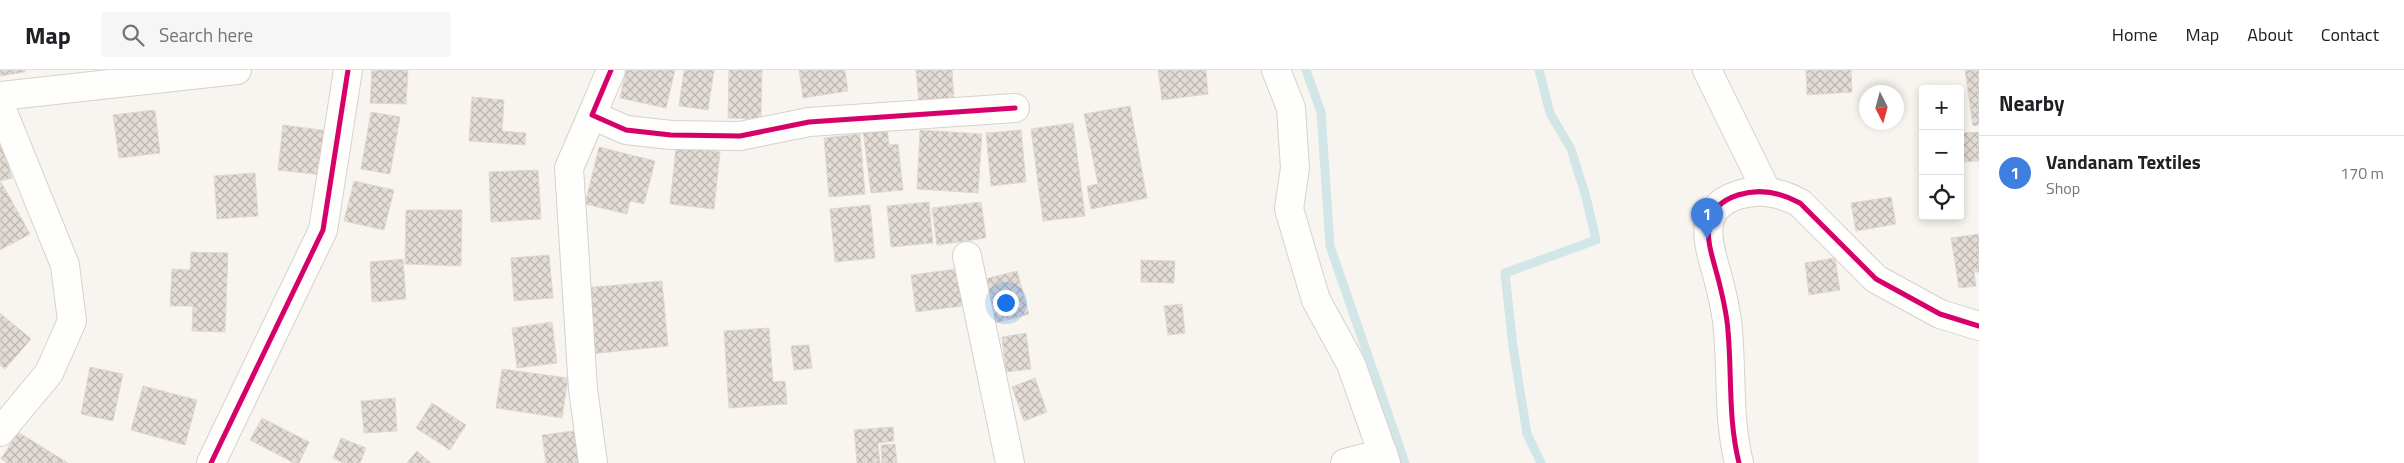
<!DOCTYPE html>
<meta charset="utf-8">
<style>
body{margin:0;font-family:"Titillium Web",sans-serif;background:#f6f6f6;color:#202124}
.controls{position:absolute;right:15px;top:15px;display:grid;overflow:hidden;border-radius:5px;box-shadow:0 2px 8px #0003}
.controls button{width:45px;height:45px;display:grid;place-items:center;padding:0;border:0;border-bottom:1px solid #e0e0e0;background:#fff;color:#202124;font:25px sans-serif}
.compass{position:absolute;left:1859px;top:15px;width:45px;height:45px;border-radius:50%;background:#fff;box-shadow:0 2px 8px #0003;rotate:174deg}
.you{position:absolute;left:1005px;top:232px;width:18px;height:18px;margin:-12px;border:4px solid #fff;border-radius:50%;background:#1a73e8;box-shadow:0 0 0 8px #1a73e833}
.badge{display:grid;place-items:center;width:32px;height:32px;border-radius:50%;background:#5b5451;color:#fff;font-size:16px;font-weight:700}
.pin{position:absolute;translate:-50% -41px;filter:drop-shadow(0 1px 2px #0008)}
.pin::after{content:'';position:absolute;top:26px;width:18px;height:15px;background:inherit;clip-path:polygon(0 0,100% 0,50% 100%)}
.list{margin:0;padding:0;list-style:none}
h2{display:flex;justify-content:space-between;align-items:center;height:65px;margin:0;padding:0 20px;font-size:21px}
h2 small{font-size:16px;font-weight:400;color:#757577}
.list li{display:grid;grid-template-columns:32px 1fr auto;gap:15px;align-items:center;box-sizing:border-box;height:75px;padding:0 20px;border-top:1px solid #e0e0e0}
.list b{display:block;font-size:19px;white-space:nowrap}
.list p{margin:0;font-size:16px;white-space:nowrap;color:#757577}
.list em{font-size:16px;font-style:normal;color:#757577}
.icon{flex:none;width:28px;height:28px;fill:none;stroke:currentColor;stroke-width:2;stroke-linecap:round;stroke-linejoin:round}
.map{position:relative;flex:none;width:1979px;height:393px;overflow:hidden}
header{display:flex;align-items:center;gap:30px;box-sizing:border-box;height:70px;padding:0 25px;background:#fff;border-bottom:1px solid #e0e0e0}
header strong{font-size:24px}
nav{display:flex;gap:28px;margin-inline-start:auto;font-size:18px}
.search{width:350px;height:45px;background:#f6f6f6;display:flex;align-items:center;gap:12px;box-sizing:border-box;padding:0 18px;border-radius:5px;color:#757577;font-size:19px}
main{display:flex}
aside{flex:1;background:#fff}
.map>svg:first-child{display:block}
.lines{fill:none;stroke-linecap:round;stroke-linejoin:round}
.stream{stroke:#d3e6e7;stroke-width:9}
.building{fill:url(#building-cross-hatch);stroke:#e0d9d3}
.street-casing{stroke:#d6d1cb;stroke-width:30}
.street{stroke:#fefefd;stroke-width:28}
.cycleway-casing{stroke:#fefaf4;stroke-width:8}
.cycleway{stroke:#d6006c;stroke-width:5}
</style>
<header>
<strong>Map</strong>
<div class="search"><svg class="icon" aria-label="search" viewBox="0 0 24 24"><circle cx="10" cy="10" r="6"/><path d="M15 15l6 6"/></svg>Search here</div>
<nav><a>Home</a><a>Map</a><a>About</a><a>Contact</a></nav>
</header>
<main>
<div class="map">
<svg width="1979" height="393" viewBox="0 0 1979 393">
<defs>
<pattern id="building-cross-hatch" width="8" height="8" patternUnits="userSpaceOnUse" patternTransform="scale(1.25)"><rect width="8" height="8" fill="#e2dbd6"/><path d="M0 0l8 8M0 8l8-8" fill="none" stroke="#bcb5b0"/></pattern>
</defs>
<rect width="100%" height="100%" fill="#f8f5f0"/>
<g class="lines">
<g class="stream">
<polyline points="1306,0 1321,42 1330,176 1405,393"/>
<polyline points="1539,0 1550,43 1571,79 1586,127 1596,170 1505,203 1513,277 1527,364 1541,393"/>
</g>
</g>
<g class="building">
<polygon points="0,0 25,0 25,2 0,6"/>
<polygon points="372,0 408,0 406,34 370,33"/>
<polygon points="626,0 675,0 666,38 620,28"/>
<polygon points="684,0 714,0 708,40 679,36"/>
<polygon points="729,0 762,0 761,49 728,48"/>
<polygon points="799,0 845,0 848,21 803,28"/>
<polygon points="916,0 952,0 954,31 919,34"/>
<polygon points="1158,0 1206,0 1208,24 1162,30"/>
<polygon points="1806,0 1851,0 1852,22 1807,25"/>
<polygon points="1965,0 1979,0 1979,55 1973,56"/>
<polygon points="472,27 504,30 502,61 526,63 525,75 469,71"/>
<polygon points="1130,36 1147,128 1091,139 1087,116 1098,114 1084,44"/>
<polygon points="155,40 160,83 119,88 113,45"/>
<polygon points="371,42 400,47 390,104 361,99"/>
<polygon points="1073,53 1085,146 1043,151 1031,59"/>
<polygon points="283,55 328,61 323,105 278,100"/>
<polygon points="887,57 889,75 898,74 903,120 871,123 863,60"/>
<polygon points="920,60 982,64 978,123 917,119"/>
<polygon points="1021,60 1026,112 991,116 986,63"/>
<polygon points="1979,62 1979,91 1962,92 1960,63"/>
<polygon points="860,64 865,124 829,127 824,68"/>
<polygon points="0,68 12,108 0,111"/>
<polygon points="599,77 655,91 644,134 630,131 627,144 585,134"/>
<polygon points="676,77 720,82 714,139 670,134"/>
<polygon points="538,100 541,149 491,152 489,102"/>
<polygon points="255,103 258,146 217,149 214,106"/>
<polygon points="354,111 394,120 384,160 344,151"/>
<polygon points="1,112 30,164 0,180 0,113"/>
<polygon points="1891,127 1896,154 1856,161 1851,133"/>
<polygon points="929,132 933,173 891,177 887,136"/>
<polygon points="981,132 986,168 937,175 932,138"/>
<polygon points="870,135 875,188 835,192 830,139"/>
<polygon points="406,140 462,140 461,196 405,194"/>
<polygon points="1979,164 1979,202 1974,202 1976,216 1959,218 1951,168"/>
<polygon points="191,182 228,183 225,262 192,261 193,236 170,236 172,199 190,200"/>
<polygon points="549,185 553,228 514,231 511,188"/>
<polygon points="1835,188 1840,220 1809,225 1805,193"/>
<polygon points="403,189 406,229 372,232 370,192"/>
<polygon points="1141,190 1175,191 1174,213 1141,212"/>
<polygon points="965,198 970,235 916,242 911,205"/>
<polygon points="1017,201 1029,244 988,255 977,211"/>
<polygon points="662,211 668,276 590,284 584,218"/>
<polygon points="1182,234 1185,263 1168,265 1164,236"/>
<polygon points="0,243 31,269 5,299 0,295"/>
<polygon points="552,252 557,293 517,298 512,258"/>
<polygon points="769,258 773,312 785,311 787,334 729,338 724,261"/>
<polygon points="1026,263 1031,299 1006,302 1002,267"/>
<polygon points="809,275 812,298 794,300 791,276"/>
<polygon points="90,297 123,304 113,351 81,344"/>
<polygon points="502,299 568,308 562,348 496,338"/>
<polygon points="1035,308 1047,342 1024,351 1012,317"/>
<polygon points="143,316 197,330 185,375 131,360"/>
<polygon points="395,328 397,361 364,363 361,331"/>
<polygon points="432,333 466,355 450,380 416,358"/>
<polygon points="262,348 309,372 299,393 294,393 250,370"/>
<polygon points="893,357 894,371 878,373 880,393 857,393 854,360"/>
<polygon points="581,360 585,393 546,393 542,365"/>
<polygon points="18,362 68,393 7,393 1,389"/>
<polygon points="341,368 366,378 360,393 344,393 333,388"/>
<polygon points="895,374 897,393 882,393 881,375"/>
<polygon points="417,381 431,393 407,393"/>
</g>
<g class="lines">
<g class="street-casing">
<g id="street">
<polyline points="611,0 592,45 626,60 671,65 740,66 809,52 1015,38"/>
<polyline points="1276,0 1291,38 1295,98 1289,139 1316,230 1351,294 1386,393"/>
<polyline points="1707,0 1767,122"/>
<polyline points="0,26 237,0"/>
<polyline points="0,35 65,195 72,251 49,303 0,362"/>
<polyline points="592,45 569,98 583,319 593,393"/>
<polyline points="967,186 1010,393"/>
<polyline points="211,393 323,160 348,0"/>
<polyline points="1345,393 1383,383"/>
<path d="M 1739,393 C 1728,349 1732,305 1728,261 C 1727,245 1723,228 1719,212 C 1711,179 1692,140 1738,125 C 1760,118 1780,122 1800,133 L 1876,209 L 1940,244 L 1979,256"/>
</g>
</g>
<use href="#street" class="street"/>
<g class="cycleway-casing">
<g id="cycleway">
<polyline points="611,0 592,45 626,60 671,65 740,66 809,52 1015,38"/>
<polyline points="211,393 323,160 348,0"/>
<path d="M 1739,393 C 1728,349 1732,305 1728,261 C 1727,245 1723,228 1719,212 C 1711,179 1692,140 1738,125 C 1760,118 1780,122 1800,133 L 1876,209 L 1940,244 L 1979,256"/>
</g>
</g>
<use href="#cycleway" class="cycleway"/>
</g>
</svg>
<div class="controls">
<button>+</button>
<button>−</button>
<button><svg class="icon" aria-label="locate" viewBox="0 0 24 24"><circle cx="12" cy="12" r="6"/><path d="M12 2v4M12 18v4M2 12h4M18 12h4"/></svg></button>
</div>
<svg class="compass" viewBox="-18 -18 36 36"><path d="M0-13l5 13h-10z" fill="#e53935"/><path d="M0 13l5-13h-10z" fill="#757577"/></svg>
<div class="you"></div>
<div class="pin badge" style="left:1707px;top:169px;background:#3f7fe0">1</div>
</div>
<aside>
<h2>Nearby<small></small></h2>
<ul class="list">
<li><span class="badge" style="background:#3f7fe0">1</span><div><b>Vandanam Textiles</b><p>Shop</p></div><em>170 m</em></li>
</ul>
</aside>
</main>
